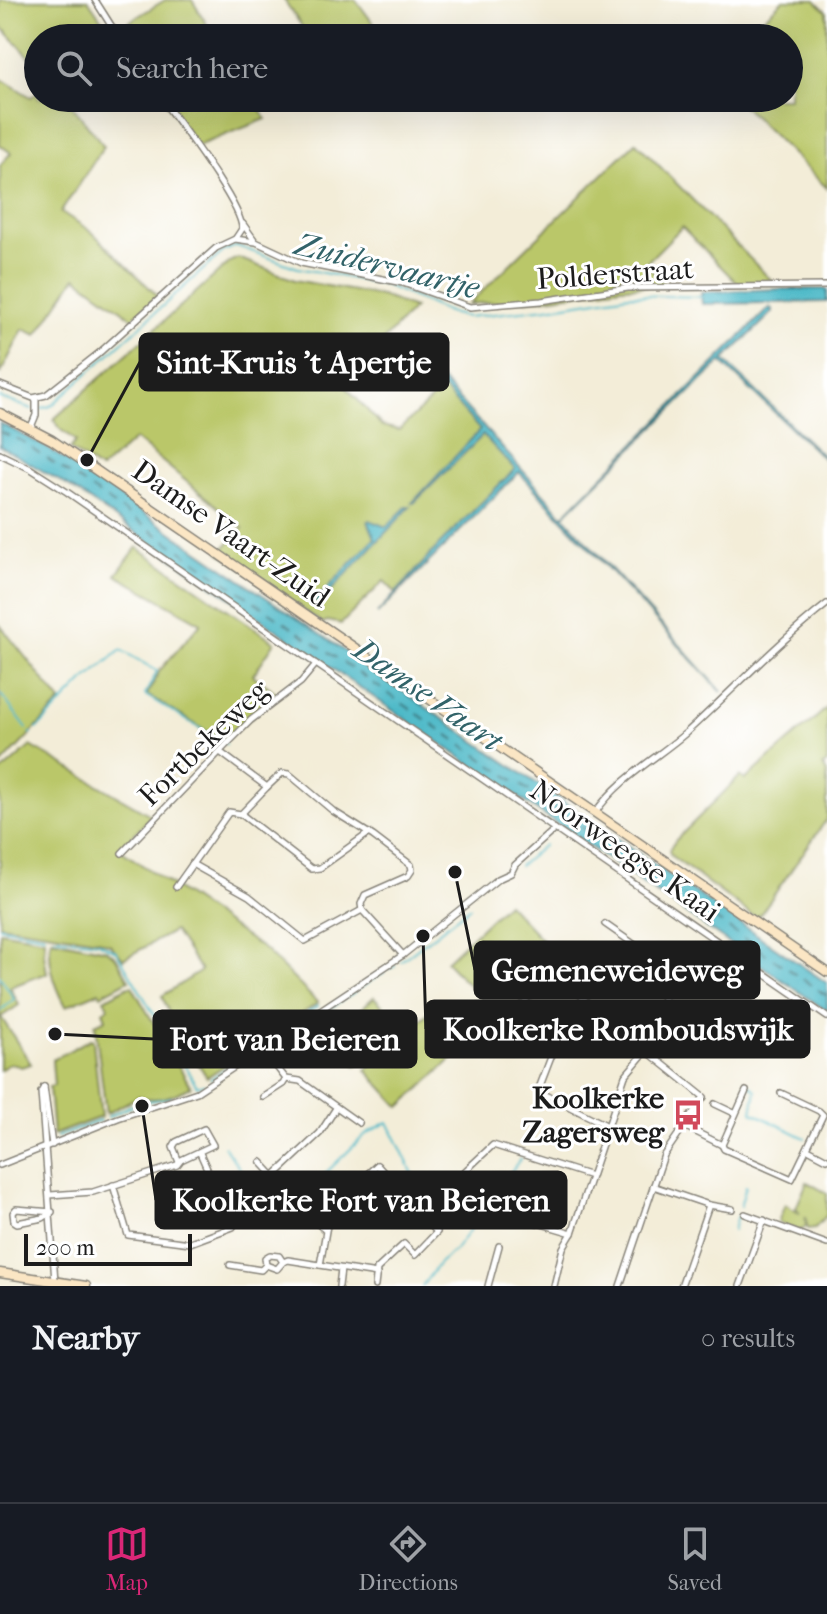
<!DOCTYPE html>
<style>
body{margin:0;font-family:"IM FELL French Canon",serif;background:#242831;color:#f1f3f6}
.scale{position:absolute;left:24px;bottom:20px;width:168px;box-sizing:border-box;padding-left:8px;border:4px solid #1c1c1c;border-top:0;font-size:22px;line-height:28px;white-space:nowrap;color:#1c1c1c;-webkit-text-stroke:6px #fff;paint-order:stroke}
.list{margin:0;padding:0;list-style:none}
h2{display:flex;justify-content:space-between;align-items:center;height:104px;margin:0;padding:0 32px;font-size:34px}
h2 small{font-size:26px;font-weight:400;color:#9ea1a6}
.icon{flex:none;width:44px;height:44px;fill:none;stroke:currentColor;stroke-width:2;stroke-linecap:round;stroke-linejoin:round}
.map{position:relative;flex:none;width:827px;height:1286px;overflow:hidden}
.search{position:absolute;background:#171b24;box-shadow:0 8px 32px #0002;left:24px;right:24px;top:24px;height:88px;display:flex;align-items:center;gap:20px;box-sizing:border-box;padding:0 28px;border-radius:44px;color:#9ea1a6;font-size:30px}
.sheet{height:216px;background:#171b24}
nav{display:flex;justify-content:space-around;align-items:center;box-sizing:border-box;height:112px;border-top:2px solid #363941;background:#171b24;font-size:22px;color:#9ea1a6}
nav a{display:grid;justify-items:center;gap:4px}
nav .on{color:#db2777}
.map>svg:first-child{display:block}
.green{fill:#bac769;stroke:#6b7242;stroke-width:2}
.water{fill:#4db9c8;stroke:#346a72;stroke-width:2}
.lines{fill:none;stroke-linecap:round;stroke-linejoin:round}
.stream{stroke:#4db9c8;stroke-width:2}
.ferry{stroke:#326369;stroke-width:2;stroke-dasharray:10 8;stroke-linecap:butt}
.street-casing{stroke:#88847a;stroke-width:8}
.secondary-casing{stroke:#88847a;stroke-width:11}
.street{stroke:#fff;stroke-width:5}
.secondary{stroke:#fbe6c4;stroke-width:8}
.labels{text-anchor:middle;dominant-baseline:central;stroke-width:6;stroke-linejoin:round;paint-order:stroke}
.street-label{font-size:30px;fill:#1c1c1c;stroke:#fff}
.poi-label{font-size:30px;font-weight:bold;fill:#1c1c1c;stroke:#fff;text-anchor:end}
.water-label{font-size:32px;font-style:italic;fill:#326369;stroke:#fff}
.leader{fill:none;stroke:#1c1c1c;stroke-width:3}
.callout-dot{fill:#1c1c1c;stroke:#fff;stroke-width:3}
.callout{fill:#1c1c1c;stroke:#1c1c1c;stroke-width:3}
.callout-label{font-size:32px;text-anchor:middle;font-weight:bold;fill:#fff}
</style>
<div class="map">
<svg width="827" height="1286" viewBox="0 0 827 1286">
<rect width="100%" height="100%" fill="#fff"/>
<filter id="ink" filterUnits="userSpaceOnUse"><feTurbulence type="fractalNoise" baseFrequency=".0125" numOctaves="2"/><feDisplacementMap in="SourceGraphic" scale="16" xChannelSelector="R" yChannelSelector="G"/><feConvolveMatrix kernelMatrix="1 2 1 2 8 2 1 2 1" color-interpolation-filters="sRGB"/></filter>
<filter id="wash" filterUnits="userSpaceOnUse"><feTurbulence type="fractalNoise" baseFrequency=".006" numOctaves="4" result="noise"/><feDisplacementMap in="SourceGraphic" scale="32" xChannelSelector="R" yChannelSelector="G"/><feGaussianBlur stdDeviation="1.8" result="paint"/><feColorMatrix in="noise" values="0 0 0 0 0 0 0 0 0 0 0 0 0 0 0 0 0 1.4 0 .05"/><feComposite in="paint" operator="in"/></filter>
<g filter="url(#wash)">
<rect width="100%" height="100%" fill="#f3edd8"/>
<g class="green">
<polygon points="0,0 88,0 108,29 98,38 38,38 38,66 0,25"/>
<polygon points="165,0 192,0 215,38 119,38 114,31"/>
<polygon points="284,0 356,0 384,38 310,38"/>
<polygon points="783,0 815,0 827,12 827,188 735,98 789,98 789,38 743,38"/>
<polygon points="0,78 31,97 38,92 38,98 66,98 104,146 61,212 91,231 158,296 134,319 76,277 37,335 23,329 0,375 0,165 11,153 0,145"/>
<polygon points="163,98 253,98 266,119 197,146"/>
<polygon points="636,142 774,283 738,284 682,227 645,264 666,285 621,287 547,298 469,304"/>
<polygon points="238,258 295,280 381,296 414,308 381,343 332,335 316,349 344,385 382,426 399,430 445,387 517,470 397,594 384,581 341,624 328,621 322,623 220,552 243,528 135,439 100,470 70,449 76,441 61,430 54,419 231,261"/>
<polygon points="137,547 275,642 253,675 278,694 223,741 147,695 160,670 201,623 116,575"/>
<polygon points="0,625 61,702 0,766"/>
<polygon points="827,708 827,763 823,766 827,773 827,819 757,919 671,856 669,850 676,840 740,776 745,780"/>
<polygon points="31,746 152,816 119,849 265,950 318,1003 207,1077 176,1030 162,996 201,971 174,931 123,959 110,944 98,940 0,925 0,773"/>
<polygon points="507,903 542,940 480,997 446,961"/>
<polygon points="0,931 45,939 44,954 47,973 10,987 19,1005 1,1017 31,1064 21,1067 10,1063 0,1070"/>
<path d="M 51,939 L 107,950 L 116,957 L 129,980 L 101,995 L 99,992 L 66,1006 C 55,986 47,962 51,939 Z"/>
<path d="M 129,986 L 132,986 L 191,1087 C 175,1095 157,1103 139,1096 L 106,1114 L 95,1024 L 106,1019 L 103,1011 L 109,1007 L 104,999 Z"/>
<polygon points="374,997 400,1024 356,1065 330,1037"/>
<polygon points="428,1013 462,1050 400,1107 366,1070"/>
<polygon points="90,1039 93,1040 101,1117 53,1135 49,1087 54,1086 52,1060"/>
<polygon points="807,1182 827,1193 827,1215 815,1228 808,1229 805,1217 806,1227 800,1231 778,1222 785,1204 800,1214 796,1208"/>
</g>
<g class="water">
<polygon points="779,289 827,289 827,302 702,304 701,292"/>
<polygon points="769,308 773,309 773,312 724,360 827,460 827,462 721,362 564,515"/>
<polygon points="425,362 722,692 519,472 377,614 440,544 515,469 483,435 414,503 412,503 480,430 425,368 422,368 421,364"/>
<polygon points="0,423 44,446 81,470 827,983 827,1011 70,487 0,446"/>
<polygon points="406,507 410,507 320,602 313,603 375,538 368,521 370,520 386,527"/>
</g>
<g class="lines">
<g class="stream">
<polyline points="0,398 32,409"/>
<polyline points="39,409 51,406 224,251 237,246 298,268 385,285 453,314 468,317 547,308 629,295 702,297"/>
<polyline points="0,693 27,729"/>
<polyline points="37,729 84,681 121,650 157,671 145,695 226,744"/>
<polyline points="30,733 32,733"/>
<polyline points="519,866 544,845"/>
<polyline points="0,927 44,935"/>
<polyline points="54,937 98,942 116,951 197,1086 204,1084"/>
<polyline points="401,961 470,907"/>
<polyline points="389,969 395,966"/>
<polyline points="0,976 14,999 0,1011"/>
<polyline points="371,981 384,973"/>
<polyline points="323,1013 368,983"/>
<polyline points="211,1079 318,1006"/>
<polyline points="748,1084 756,1090 752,1112 805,1138"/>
<polyline points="108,1117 136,1103 171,1098"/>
<polyline points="57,1137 100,1121"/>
<polyline points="224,1146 276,1221 366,1134 388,1122 425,1199"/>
<polyline points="489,1203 520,1159"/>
<polyline points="740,1207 746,1186"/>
<polyline points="733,1230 737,1216"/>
<polyline points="422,1286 440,1262 454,1251 483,1212"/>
</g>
<polyline class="ferry" points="0,432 20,440 827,996"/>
</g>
</g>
<g filter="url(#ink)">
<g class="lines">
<g class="street-casing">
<g id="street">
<polyline points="95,0 119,38"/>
<path d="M 161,98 C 177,121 243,206 242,229 L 236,238"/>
<polyline points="243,224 255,241"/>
<polyline points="0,385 33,398 46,395 98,354 216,248 235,239 256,242 301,263 403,283 470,307 541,301 628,288 827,286"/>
<polyline points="31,427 36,415 36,399"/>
<polyline points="0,454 31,469 67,492 827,1017"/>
<polyline points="220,752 267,787 282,773 289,774 333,811 373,836 411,865 412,870 408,876 365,895 361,904 362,910"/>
<path d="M 595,813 C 618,779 657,758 687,732 C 734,689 777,643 827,604"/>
<polyline points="241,814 312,869 320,868 369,833"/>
<polyline points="122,853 227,744 251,720 301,682 316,664"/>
<polyline points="192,864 249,896 305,941 362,910"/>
<polyline points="176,887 229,812 241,814 267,787"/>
<polyline points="362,910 403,955"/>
<polyline points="605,924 701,991"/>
<polyline points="552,967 592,1007 704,1097 664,1155 620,1286"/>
<polyline points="519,995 556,1028 558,1039 538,1091 608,1126"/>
<polyline points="634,1041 679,976"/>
<polyline points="263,1049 286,1079 300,1081 359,1123"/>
<polyline points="44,1087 41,1092 55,1281"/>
<polyline points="44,1087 52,1145"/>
<polyline points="746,1091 722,1145 724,1149 792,1179 823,1115 819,1111 781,1093"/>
<polyline points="263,1097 283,1084 286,1079"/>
<polyline points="715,1104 734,1113"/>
<polyline points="684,1126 722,1145"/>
<polyline points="808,1149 827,1159"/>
<polyline points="261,1162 287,1190"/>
<polyline points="0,1165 118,1118 197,1092 403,955 498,879 511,873 515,865 555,829"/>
<polyline points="275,1175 320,1133 336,1108"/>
<polyline points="113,1185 128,1235 190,1243 233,1227 234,1224 217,1183 212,1180 200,1153"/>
<polyline points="653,1186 709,1205 732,1209"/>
<polyline points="50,1195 93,1192 177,1165 181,1160 213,1145 204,1129 176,1142 173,1147 179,1162"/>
<polygon points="16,1209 52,1212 43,1218 17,1223 14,1221 13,1213"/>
<polyline points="745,1214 827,1244"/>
<polyline points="572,1233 460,1200 449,1186 493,1145 591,1176"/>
<polyline points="230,1265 261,1270 266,1265 265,1258 270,1255 279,1256 283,1262 288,1260 377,1274"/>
<polyline points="266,1265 277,1269 283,1262"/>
<polyline points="320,1265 326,1231 312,1218 319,1211 328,1221 326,1231"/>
<polyline points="339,1286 341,1269"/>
<polyline points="375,1286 377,1269 404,1244 415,1255 437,1232 377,1165 360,1181 360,1189 372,1201 378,1201 395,1186"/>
<polyline points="488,1286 499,1246"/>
<polyline points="554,1286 563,1248 572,1233 625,1076 646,1051"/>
<polyline points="681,1286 709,1205"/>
<polyline points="740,1286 764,1220"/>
</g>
</g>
<g class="secondary-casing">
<g id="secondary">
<polyline points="0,413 52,440 827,972"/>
<polyline points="0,1273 86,1286"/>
</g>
</g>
<use href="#street" class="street"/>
<use href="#secondary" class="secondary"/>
</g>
</g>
<defs>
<g id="bus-bare" transform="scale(2.4)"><path d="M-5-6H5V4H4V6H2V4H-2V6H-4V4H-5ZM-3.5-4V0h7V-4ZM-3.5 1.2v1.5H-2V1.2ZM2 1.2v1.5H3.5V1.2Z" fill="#d1495b" stroke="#fff" stroke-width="2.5" paint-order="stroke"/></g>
</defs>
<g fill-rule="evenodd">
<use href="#bus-bare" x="688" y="1115"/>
</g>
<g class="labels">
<g class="street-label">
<text transform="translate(615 274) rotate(-4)">Polderstraat</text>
<text transform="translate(231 534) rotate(35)">Damse Vaart-Zuid</text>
<text transform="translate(204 743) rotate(-44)">Fortbekeweg</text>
<text transform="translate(625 851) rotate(35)">Noorweegse Kaai</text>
</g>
<g class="poi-label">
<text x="664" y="1098">Koolkerke<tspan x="664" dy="34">Zagersweg</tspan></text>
</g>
<g class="water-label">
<text transform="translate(387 266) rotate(14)">Zuidervaartje</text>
<text transform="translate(428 695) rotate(35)">Damse Vaart</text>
</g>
</g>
<path class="leader" d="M87 460L140 362M455 872L475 970M423 936L426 1029M55 1034L154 1039M142 1106L156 1200"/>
<g class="callout-dot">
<circle cx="87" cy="460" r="8"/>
<circle cx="455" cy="872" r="8"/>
<circle cx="423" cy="936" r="8"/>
<circle cx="55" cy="1034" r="8"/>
<circle cx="142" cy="1106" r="8"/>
</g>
<g class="callout">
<rect x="140" y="334" width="308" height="56" rx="8"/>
<rect x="475" y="942" width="284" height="56" rx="8"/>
<rect x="426" y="1001" width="383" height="56" rx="8"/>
<rect x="154" y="1011" width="262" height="56" rx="8"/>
<rect x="156" y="1172" width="410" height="56" rx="8"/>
</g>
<g class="callout-label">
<text x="294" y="373">Sint-Kruis 't Apertje</text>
<text x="617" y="981">Gemeneweideweg</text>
<text x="618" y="1040">Koolkerke Romboudswijk</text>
<text x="285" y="1050">Fort van Beieren</text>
<text x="361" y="1211">Koolkerke Fort van Beieren</text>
</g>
</svg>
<div class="scale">200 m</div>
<div class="search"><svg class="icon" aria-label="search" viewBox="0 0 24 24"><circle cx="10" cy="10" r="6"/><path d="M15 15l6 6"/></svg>Search here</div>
</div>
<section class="sheet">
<h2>Nearby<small>0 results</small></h2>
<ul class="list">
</ul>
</section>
<nav>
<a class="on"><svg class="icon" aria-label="map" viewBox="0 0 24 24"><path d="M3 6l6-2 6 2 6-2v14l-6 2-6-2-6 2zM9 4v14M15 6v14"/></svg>Map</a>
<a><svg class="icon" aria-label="directions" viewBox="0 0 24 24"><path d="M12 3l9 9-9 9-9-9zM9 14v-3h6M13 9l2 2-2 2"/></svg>Directions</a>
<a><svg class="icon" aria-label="saved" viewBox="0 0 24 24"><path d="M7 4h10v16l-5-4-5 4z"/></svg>Saved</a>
</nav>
